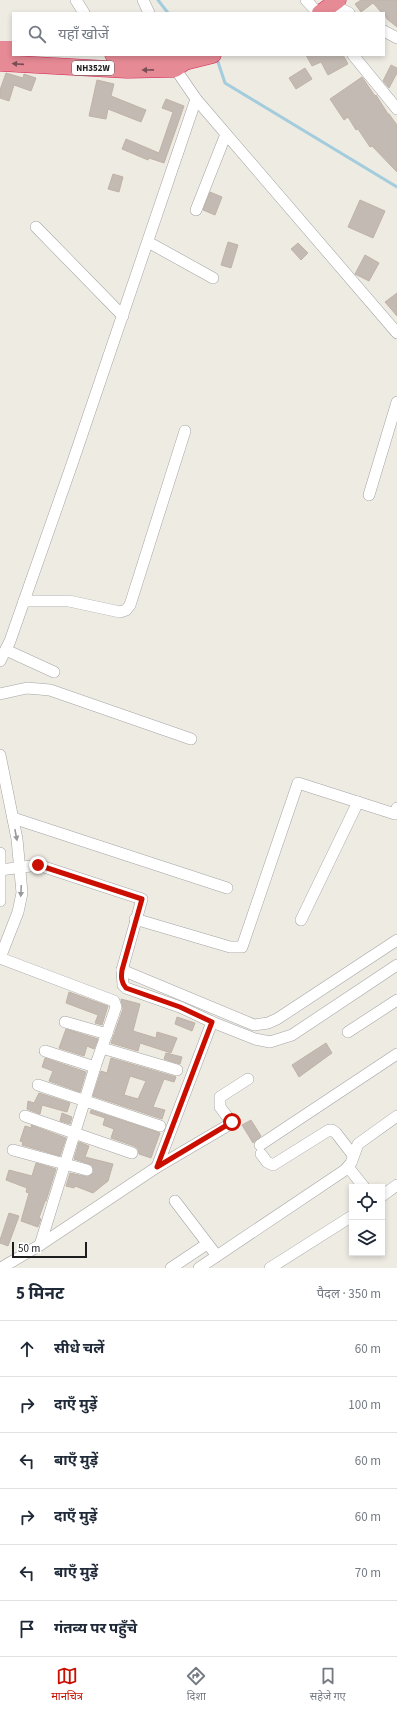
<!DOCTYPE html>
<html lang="hi">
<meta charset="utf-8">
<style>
body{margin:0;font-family:"Source Sans 3","Noto Sans Devanagari",sans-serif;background:#f6f6f7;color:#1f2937}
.controls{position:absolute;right:12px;bottom:12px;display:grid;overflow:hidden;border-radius:0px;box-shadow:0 2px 6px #0003}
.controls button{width:36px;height:36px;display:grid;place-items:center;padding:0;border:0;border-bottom:1px solid #e0e1e3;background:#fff;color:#1f2937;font:20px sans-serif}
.scale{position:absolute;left:12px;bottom:10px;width:75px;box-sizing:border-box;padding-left:4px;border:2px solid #1d1d1d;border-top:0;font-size:11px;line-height:14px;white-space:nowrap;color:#1d1d1d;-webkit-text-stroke:3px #fff;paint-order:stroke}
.stop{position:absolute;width:12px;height:12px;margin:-9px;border:3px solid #ca0e00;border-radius:50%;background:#fff}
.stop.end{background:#ca0e00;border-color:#fff;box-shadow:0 1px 4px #0008}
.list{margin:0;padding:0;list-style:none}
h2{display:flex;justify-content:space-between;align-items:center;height:52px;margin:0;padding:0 16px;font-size:17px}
h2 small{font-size:13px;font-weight:400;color:#747a83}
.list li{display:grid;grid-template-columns:26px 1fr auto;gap:12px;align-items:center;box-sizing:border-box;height:56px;padding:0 16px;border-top:1px solid #e0e1e3}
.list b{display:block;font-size:15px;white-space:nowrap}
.list em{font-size:13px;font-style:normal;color:#747a83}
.icon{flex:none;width:22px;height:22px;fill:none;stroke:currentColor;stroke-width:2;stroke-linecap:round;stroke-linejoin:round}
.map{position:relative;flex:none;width:397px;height:1268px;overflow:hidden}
.search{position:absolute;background:#fff;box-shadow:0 2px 6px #0003;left:12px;right:12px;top:12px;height:44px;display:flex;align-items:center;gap:10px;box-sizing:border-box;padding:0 14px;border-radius:0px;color:#747a83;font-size:15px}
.sheet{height:388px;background:#fff}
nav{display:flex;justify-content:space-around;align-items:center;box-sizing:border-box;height:56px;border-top:1px solid #e0e1e3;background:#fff;font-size:11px;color:#747a83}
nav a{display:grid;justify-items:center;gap:2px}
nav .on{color:#ca0e00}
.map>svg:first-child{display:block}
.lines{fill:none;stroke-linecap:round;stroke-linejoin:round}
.stream{stroke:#a3ccdc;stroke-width:3}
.building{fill:#c3bab3;stroke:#c0b3a6;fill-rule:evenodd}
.minor-casing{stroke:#a4a4a4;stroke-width:12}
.highway-casing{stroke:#d92456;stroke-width:17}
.minor{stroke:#fff;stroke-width:11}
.highway{stroke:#e68a95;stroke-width:16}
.oneway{fill:#774e53}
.oneway2{fill:#999}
.route{stroke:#ca0e00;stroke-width:5}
.labels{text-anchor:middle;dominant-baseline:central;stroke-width:3.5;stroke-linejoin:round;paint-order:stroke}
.shield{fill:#fff;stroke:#616161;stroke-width:1}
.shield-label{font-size:9px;font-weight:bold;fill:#1d1d1d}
</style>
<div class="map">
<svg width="397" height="1268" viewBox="0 0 397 1268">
<rect width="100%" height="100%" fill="#eeebe3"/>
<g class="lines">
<g class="stream">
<polyline points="158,0 168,13"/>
<polyline points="217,59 225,83 397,187"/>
</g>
</g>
<g class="building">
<polygon points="361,0 397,0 397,27 387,19 384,13 382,13 373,3 361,12 355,4"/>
<polygon points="306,55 343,55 348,64 328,75 321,62 312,66"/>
<polygon points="391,65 397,68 397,73 389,88 383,81"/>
<polygon points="305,68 312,79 296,89 289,78"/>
<polygon points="6,73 23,78 24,74 36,78 31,91 14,85 9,101 0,98 0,90"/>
<polygon points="362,77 375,96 376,95 388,114 389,114 397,125 397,172 372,146 370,147 358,129 356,130 348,117 344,120 330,99"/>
<polygon points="97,80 114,84 111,96 146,110 141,122 108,109 106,119 89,116"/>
<polygon points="166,99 184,106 164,163 149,158 148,160 122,149 126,139 159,153 173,112 162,108"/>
<polygon points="113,174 123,177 119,192 108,189"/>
<polygon points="210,192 222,197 215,215 203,210"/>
<polygon points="360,200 385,211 373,238 348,227"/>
<polygon points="228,242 238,245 231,268 221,265"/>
<polygon points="298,243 308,253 301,260 291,249"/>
<polygon points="365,255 379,263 369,281 355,274"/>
<polygon points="397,293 397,316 385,302"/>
<polygon points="69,992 108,1006 102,1025 95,1023 98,1015 66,1003"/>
<polygon points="121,999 140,1004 133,1031 156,1038 157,1032 177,1038 171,1053 140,1043 138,1051 111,1043 123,1009"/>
<polygon points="177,1017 195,1023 192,1031 175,1024"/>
<polygon points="66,1029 98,1039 94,1049 87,1046 84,1056 59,1048"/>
<polygon points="326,1043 332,1053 299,1077 292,1065"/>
<polygon points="166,1053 182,1057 180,1064 164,1059"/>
<polygon points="45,1058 86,1072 80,1092 49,1081 53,1071 42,1067"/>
<path d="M 111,1058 L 176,1077 L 174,1082 L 164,1079 L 153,1107 L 165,1110 L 162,1119 L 93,1096 L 101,1071 L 107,1073 ZM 130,1076 L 146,1081 L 138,1099 L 124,1095 Z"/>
<polygon points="39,1093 70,1103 67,1112 42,1105 40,1114 27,1109 28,1101 34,1103"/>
<polygon points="91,1110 160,1133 151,1158 139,1154 138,1149 134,1146 111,1138 114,1129 103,1125 105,1118 90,1113"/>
<polygon points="62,1113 72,1117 70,1124 60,1121"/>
<polygon points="251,1120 261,1136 253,1143 242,1125"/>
<polygon points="31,1125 66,1138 60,1156 22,1145 23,1142 20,1141 25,1126 32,1128"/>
<polygon points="79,1142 89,1146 85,1157 113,1164 108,1181 93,1193 75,1186 74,1188 66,1186 70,1173 88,1177 94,1172 92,1165 74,1159"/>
<polygon points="36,1163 56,1169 46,1201 45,1201 39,1218 41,1219 38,1227 21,1221 29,1193 26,1192 27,1188 6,1180 9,1170 32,1176"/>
<polygon points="9,1213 19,1216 8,1246 0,1243 0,1240"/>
</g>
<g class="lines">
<g class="minor-casing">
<g id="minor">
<polyline points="76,0 84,13"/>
<polyline points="143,0 149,13"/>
<polyline points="306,0 318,13"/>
<polyline points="333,5 349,13"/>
<polyline points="384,31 397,38"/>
<polyline points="353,55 397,109"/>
<polyline points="172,64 196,99 397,333"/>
<polyline points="196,210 226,134"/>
<polyline points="36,227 123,316"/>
<polyline points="148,242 213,278"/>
<polyline points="369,495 397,402"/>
<polyline points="24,601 69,601 120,612 126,610 130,605 185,431"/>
<polyline points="6,650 54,672"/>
<polyline points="0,661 10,641 71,467 196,99"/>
<polyline points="0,694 27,688 50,690 191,739"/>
<polyline points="0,755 17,839 22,893 18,912 0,958"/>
<polyline points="13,818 227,888"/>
<polyline points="0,853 0,901"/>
<polyline points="0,870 38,865 142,899 122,970 123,985 126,988 180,1007 212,1022 255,1039 270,1042 292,1035 397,965"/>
<polyline points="135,919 230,947 242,947 298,783 395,814 397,808"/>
<polyline points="301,920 358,802"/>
<polyline points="0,958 114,1001 116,1007 95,1067 40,1245"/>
<polyline points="122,970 254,1025 268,1023 277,1019 397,940"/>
<polyline points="65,1022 107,1034"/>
<polyline points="348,1032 397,1000"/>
<polyline points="102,1048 177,1070"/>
<polyline points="45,1051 95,1067"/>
<polyline points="38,1085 160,1126"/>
<polyline points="25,1116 132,1153"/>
<polyline points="260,1145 397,1054"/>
<polyline points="13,1150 87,1170"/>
<polyline points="261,1154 267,1162 273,1165 329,1130 332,1130 336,1133 353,1155"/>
<polyline points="157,1167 212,1022"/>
<polyline points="348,1167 364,1187"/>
<polyline points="382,1196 397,1185"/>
<polyline points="175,1201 217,1256"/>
<polyline points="1,1268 40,1245 157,1167 232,1123 220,1107 220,1097 248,1079"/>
<polyline points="171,1268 207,1244"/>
<polyline points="199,1268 345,1170 351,1163 358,1144 397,1116"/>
<polyline points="270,1268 352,1216"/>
</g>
</g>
<g class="highway-casing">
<g id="highway">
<polyline points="320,13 338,0"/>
<polyline points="0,50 13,50"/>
<polyline points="113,55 131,57 176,57 185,62"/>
<polyline points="0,63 127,70 175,69 185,62 213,55"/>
</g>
</g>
<use href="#minor" class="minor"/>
<use href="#highway" class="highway"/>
</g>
<defs><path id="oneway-solid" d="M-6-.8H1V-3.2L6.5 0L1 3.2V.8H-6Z"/></defs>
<g class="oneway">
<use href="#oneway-solid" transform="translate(18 64) rotate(-176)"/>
<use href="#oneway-solid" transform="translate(148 70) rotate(179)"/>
</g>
<g class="oneway2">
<use href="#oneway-solid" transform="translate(16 835) rotate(79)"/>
<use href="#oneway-solid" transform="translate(21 891) rotate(93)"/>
</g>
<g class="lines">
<path class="route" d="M 38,865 L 142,899 L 122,970 C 121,977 121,982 126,988 L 180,1007 L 212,1022 L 157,1167 L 232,1122"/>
</g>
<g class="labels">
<rect class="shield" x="72" y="61" width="42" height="14" rx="3"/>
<g class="shield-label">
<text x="93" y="68">NH352W</text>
</g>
</g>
</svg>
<div class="controls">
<button><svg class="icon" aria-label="locate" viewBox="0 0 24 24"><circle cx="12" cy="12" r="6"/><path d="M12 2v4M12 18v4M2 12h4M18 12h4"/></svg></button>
<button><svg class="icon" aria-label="layers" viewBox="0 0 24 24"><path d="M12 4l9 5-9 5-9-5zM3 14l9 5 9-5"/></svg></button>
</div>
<div class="scale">50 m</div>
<div class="stop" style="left:232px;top:1122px"></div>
<div class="stop end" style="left:38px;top:865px"></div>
<div class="search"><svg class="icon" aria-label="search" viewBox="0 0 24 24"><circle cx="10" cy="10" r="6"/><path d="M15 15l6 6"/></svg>यहाँ खोजें</div>
</div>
<section class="sheet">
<h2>5 मिनट<small>पैदल · 350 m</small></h2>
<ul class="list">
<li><svg class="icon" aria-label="ahead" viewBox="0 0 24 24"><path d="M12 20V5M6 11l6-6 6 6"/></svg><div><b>सीधे चलें</b></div><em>60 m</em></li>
<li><svg class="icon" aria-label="right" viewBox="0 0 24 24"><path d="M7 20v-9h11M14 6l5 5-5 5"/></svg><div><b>दाएँ मुड़ें</b></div><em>100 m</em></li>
<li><svg class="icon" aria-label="left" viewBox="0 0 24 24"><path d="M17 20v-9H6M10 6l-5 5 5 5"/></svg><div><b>बाएँ मुड़ें</b></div><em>60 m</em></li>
<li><svg class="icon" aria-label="right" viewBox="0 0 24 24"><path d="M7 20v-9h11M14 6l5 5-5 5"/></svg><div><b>दाएँ मुड़ें</b></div><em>60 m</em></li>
<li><svg class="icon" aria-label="left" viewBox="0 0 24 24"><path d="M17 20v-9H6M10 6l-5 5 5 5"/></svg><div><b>बाएँ मुड़ें</b></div><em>70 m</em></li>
<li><svg class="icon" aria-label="arrive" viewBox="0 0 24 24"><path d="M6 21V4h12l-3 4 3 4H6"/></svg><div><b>गंतव्य पर पहुँचे</b></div></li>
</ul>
</section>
<nav>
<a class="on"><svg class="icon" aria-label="map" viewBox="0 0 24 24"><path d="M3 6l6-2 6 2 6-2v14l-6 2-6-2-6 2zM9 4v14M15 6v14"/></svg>मानचित्र</a>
<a><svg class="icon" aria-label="directions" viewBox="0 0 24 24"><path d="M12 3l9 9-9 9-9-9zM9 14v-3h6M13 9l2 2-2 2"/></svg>दिशा</a>
<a><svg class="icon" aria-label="saved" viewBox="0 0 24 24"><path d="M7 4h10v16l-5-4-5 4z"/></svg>सहेजे गए</a>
</nav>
